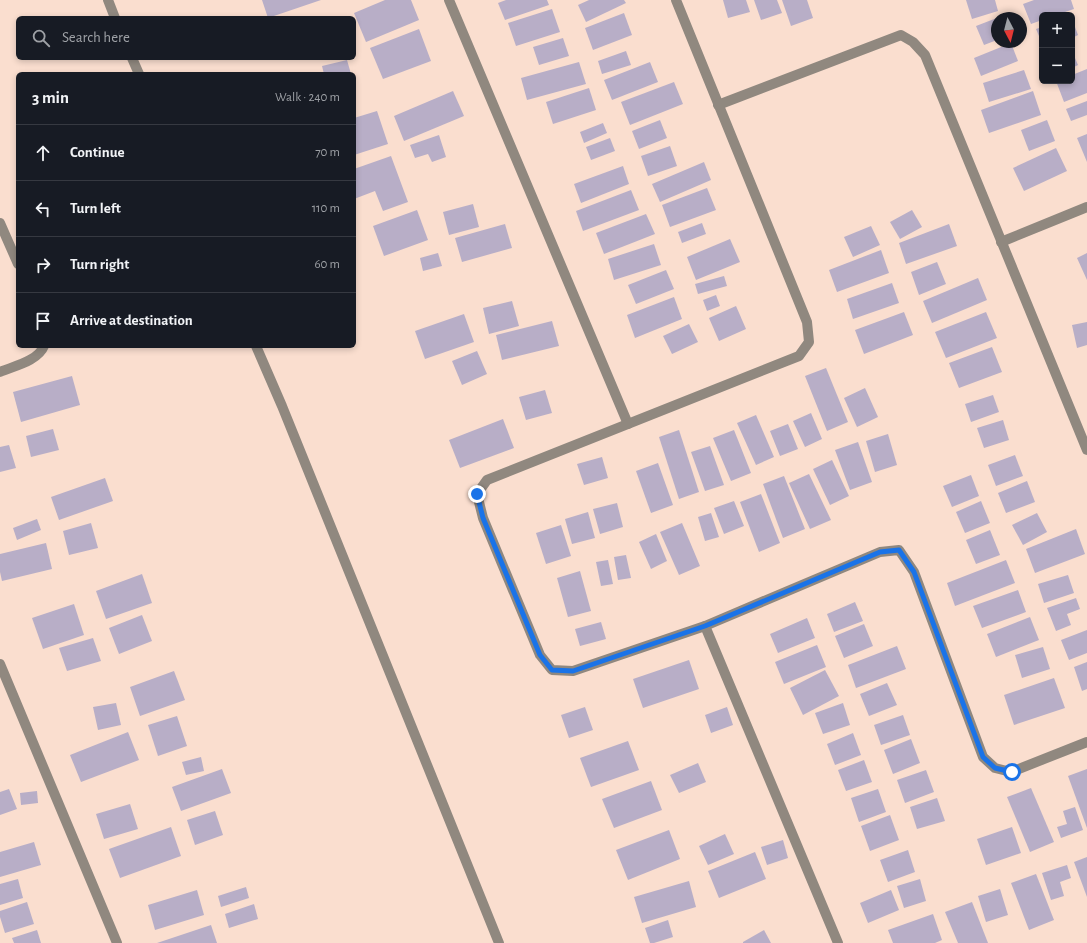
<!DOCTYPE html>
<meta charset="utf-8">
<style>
body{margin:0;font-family:"Alegreya Sans",sans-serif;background:#20242c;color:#f1f3f6}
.controls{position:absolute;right:12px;top:12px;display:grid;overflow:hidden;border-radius:6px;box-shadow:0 2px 6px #0003}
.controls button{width:36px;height:36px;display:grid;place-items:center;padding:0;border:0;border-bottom:1px solid #363941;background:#171b24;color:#f1f3f6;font:20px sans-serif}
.compass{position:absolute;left:991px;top:12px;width:36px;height:36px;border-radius:50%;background:#171b24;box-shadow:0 2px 6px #0003;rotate:173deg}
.stop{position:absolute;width:12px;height:12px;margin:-9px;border:3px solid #1a73e8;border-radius:50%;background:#fff}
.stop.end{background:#1a73e8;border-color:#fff;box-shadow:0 1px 4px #0008}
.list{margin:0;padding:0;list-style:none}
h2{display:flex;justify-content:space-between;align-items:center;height:52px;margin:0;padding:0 16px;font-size:17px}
h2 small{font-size:13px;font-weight:400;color:#9ea1a6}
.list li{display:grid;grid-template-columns:26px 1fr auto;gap:12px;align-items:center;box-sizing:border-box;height:56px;padding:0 16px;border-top:1px solid #363941}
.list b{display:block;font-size:15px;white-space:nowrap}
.list em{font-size:13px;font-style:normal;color:#9ea1a6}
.icon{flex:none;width:22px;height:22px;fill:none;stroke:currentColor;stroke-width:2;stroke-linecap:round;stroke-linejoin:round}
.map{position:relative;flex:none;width:1087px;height:943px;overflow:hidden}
.search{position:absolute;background:#171b24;box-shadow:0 2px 6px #0003;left:16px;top:16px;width:340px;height:44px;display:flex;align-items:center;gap:10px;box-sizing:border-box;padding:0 14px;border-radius:6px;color:#9ea1a6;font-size:15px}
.panel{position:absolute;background:#171b24;box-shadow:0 2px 6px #0003;left:16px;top:72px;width:340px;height:276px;border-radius:6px}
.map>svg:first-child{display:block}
.building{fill:#b8aec7}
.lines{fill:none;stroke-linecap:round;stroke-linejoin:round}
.minor{stroke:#90887f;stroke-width:10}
.route{stroke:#1a73e8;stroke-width:5}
</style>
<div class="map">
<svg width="1087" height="943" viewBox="0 0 1087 943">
<rect width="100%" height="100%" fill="#fadecf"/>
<g class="building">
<polygon points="262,0 321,0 268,18"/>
<polygon points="385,0 411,0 419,20 366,42 354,13"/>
<polygon points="506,0 547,0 549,5 505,20 498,3"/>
<polygon points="589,0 624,0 626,3 586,22 578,5"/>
<polygon points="723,0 746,0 750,12 728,18"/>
<polygon points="754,0 777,0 782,13 761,20"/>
<polygon points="782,0 807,0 813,18 791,26"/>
<polygon points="966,0 995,0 998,11 972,19"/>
<polygon points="1034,0 1071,0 1074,9 1056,15 1042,15 1042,20 1031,24 1023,4"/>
<polygon points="552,9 560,32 516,46 508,23"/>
<polygon points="624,13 632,35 593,50 585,28"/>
<polygon points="1002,16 1003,18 997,18 997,40 984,45 976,26"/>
<polygon points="1072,19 1078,35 1072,38"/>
<polygon points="1042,27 1042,43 1036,29"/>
<polygon points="419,29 431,61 383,79 370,48"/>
<polygon points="563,38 569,56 539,65 533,47"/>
<polygon points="1011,43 1018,61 981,76 974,58"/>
<polygon points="626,51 631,65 602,74 598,61"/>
<polygon points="1072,51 1078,65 1072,68"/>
<polygon points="347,60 351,74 324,74 322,66"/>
<polygon points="579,62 586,84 527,100 521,78"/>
<polygon points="650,62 658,82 612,100 604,80"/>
<polygon points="1087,69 1087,93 1064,102 1056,81 1072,81 1072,75"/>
<polygon points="1024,70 1031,89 989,102 983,83"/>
<polygon points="674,82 683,104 630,125 621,102"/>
<polygon points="589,88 596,110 553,124 546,102"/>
<polygon points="453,91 464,116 404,141 394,116"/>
<polygon points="1033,91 1041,115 989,133 981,110"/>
<polygon points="1087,101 1087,115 1071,121 1066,109"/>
<polygon points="377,111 388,144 354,155 354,118"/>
<polygon points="660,120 667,138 639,149 632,131"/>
<polygon points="1047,120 1055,141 1029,151 1021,130"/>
<polygon points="603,123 607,133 584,143 580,132"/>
<polygon points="1087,134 1087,162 1077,138"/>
<polygon points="439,135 446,157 432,162 428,154 415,158 410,145"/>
<polygon points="610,138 615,151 591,160 586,147"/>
<polygon points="670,146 677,166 648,176 641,156"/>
<polygon points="1056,148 1067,171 1024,191 1013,168"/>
<polygon points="391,156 408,202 383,211 375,191 354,199 354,169"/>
<polygon points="704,162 711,180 660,202 652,184"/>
<polygon points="623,166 629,184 581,203 574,184"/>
<polygon points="707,188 716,210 670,227 662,205"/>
<polygon points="631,190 639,210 583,231 576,211"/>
<polygon points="473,204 479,227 449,235 443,212"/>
<polygon points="417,210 428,240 384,256 373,226"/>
<polygon points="912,210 922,227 900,239 890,222"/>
<polygon points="646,214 655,234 604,254 596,233"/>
<polygon points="702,223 706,234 682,243 678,232"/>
<polygon points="505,224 512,248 462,262 455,238"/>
<polygon points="949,224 957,246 906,264 899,243"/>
<polygon points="871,226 880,245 853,257 844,237"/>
<polygon points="730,239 740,262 696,280 687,257"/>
<polygon points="654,244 661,265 614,280 608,259"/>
<polygon points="881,250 889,273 837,292 829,270"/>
<polygon points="438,253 442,266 423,271 420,258"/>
<polygon points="1087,253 1087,280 1077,258"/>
<polygon points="937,262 946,284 919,295 911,272"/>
<polygon points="666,270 674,289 636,304 628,285"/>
<polygon points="724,276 727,286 698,294 695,284"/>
<polygon points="978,278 987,300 932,323 923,301"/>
<polygon points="892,283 899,303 853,319 847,299"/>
<polygon points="716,295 720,306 707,311 703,300"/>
<polygon points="674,297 682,319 635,338 627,315"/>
<polygon points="512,301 519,326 489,334 483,308"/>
<polygon points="736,306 746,329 719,341 709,318"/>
<polygon points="904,312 913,335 864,354 855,330"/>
<polygon points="986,312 997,338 946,358 935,332"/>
<polygon points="464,314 474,342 425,359 415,331"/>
<polygon points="552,321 559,346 502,360 496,335"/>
<polygon points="1087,322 1087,345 1077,348 1072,325"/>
<polygon points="689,324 698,342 672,354 663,336"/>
<polygon points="992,347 1002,372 959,388 949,363"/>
<polygon points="477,351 487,374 462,385 452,361"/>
<polygon points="826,368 848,422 827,431 805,376"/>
<polygon points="72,376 80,405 21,422 13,392"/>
<polygon points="865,388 878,417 857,427 844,398"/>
<polygon points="545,390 552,413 526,420 519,397"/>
<polygon points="993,395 999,412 971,422 965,404"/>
<polygon points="811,413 822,439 805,447 793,421"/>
<polygon points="756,415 774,457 756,465 737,423"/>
<polygon points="503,419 514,448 460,468 449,440"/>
<polygon points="1003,420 1009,440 984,448 977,428"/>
<polygon points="788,424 798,449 780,456 770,431"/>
<polygon points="53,429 59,450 31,457 26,436"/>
<polygon points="679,430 699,492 679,499 659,437"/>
<polygon points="734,430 751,473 731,481 713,438"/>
<polygon points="888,434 897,465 875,472 866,441"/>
<polygon points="858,442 872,482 850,490 835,450"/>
<polygon points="9,445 16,468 0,472 0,447"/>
<polygon points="710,446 724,485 705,491 691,452"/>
<polygon points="1015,455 1023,476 996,486 988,465"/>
<polygon points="602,457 608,478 584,485 577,464"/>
<polygon points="832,460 849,496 830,505 813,469"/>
<polygon points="658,463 673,505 651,513 636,471"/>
<polygon points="809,474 831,520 810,529 789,483"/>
<polygon points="971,475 979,496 952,507 943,486"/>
<polygon points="784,476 805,529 783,538 763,484"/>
<polygon points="105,478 113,501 59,520 51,497"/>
<polygon points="1027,481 1035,502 1006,513 998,493"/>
<polygon points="761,494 780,543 759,552 740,502"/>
<polygon points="734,501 744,526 724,534 714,508"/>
<polygon points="981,501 990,523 965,533 956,512"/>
<polygon points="617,503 623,527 600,534 593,509"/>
<polygon points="588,512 595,538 572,544 565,519"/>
<polygon points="711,513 719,537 705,541 698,517"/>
<polygon points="1037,513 1047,532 1023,545 1012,525"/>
<polygon points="37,519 41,530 17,540 13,528"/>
<polygon points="91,523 98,548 69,555 63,531"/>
<polygon points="682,523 700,566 679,575 660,532"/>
<polygon points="561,525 571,556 546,564 536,533"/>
<polygon points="1076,529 1085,554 1035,573 1026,549"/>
<polygon points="990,530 1000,555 976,564 966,540"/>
<polygon points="656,534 667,561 651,569 639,542"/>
<polygon points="46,543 52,569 2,581 0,572 0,554"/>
<polygon points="626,555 631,578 618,580 614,557"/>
<polygon points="608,560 613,584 601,586 596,562"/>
<polygon points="1006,560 1015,583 955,606 947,583"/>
<polygon points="580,571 591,611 568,617 557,578"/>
<polygon points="142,574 152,603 106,619 96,591"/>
<polygon points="1068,575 1074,593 1044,603 1038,584"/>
<polygon points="1018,590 1026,612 982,628 973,606"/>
<polygon points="1076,598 1080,609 1067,614 1071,625 1056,631 1047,608"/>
<polygon points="855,602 863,621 834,632 827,614"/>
<polygon points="74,604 84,635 43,649 32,618"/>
<polygon points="142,615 152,641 119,654 109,628"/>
<polygon points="1030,617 1039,640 996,657 987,634"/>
<polygon points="807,618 815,638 778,653 770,634"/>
<polygon points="601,622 606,639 580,646 575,629"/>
<polygon points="864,624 873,646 844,658 835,636"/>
<polygon points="1087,630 1087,653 1069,660 1061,640"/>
<polygon points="93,638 101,661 67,671 59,648"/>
<polygon points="817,645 826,667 784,684 775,662"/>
<polygon points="897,646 906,669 856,688 848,665"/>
<polygon points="1043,647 1050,669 1022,678 1015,655"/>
<polygon points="689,660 699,689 643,708 633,679"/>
<polygon points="1087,662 1087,689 1082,691 1074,667"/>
<polygon points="825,670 839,696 803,715 790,688"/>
<polygon points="174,671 185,700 140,716 130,687"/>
<polygon points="1054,678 1065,708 1014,725 1004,695"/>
<polygon points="887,683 897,705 869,716 860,694"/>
<polygon points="116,703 121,725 98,730 93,707"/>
<polygon points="843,703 850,725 823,734 815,713"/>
<polygon points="585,707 593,730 569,738 561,715"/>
<polygon points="727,707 733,725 711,733 705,715"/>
<polygon points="903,715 910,735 881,745 874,725"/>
<polygon points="177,716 187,746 158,756 148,725"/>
<polygon points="128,732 139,760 81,782 70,755"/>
<polygon points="853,733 861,755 835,765 827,744"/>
<polygon points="911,739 920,763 893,774 884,750"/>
<polygon points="628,741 639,770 591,787 580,758"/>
<polygon points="201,757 204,771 186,775 182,762"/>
<polygon points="864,760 872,782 846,791 838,770"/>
<polygon points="698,763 706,782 679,793 670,775"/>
<polygon points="222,769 231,793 181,811 172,787"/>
<polygon points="1087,769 1087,828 1068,776"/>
<polygon points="926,770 934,792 905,803 897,780"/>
<polygon points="651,781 662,810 614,828 602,799"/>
<polygon points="1031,788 1054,842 1030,852 1007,797"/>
<polygon points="9,789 17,809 0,815 0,792"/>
<polygon points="878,789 886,812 859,822 851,798"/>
<polygon points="37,791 38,803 21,805 20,793"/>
<polygon points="937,798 945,821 917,829 910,807"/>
<polygon points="130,804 138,829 104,839 96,814"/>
<polygon points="1075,807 1083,830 1061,838 1057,827 1067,824 1063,811"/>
<polygon points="215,811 223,835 195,845 187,820"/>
<polygon points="890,815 899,840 870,851 861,826"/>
<polygon points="171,827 181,856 120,878 109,849"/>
<polygon points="1012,827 1021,853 986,865 977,839"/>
<polygon points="669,830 680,859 628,880 616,850"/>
<polygon points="725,834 734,854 708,865 699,846"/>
<polygon points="783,840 788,858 767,865 761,847"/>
<polygon points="34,842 41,865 0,877 0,852"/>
<polygon points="908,850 915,872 888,882 880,860"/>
<polygon points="755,852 766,879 719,898 708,871"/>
<polygon points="1087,857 1087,897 1074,862"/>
<polygon points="1067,865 1071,878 1060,882 1064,896 1051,900 1042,873"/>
<polygon points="1036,874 1054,920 1029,930 1011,883"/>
<polygon points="18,879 23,898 0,905 0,884"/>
<polygon points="920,879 926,901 904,908 897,886"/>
<polygon points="689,881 696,907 642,923 634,897"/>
<polygon points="246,887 249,898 221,907 218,896"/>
<polygon points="1000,889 1008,915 986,922 978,896"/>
<polygon points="197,890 204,915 155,930 148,905"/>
<polygon points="891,890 899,910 868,923 860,903"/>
<polygon points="27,902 34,924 5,933 0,917 0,911"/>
<polygon points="972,902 988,943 958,943 945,912"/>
<polygon points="254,904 258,919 229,928 225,914"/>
<polygon points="933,914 942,940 935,943 893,943 888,930"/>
<polygon points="668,920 673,937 654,943 650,943 645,928"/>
<polygon points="211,925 217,943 157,943"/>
<polygon points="37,930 41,943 14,943 12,938"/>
<polygon points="764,930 771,943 743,943 743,942"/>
</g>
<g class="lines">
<g class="minor">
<polyline points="108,0 115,18"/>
<polyline points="449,0 628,424"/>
<polyline points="676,0 807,322 809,342 799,356 487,480 477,494 483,518 540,655 552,670 573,671 705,626 880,552 899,550 914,572 983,757 995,768 1011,772 1087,742"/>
<polyline points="132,58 139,74"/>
<polyline points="718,105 901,35 913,42 925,55 1087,450"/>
<polyline points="0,223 18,264"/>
<polyline points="1001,242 1087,207"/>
<polyline points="256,346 282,406 499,943"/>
<path d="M 0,372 C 14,366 38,361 44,346"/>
<polyline points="705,626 838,943"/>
<polyline points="0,664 117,943"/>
</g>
</g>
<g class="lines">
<polyline class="route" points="477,494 483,518 540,655 552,670 573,671 705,626 880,552 899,550 914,572 983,757 995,768 1012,772"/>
</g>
</svg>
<div class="controls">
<button>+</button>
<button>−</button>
</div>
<svg class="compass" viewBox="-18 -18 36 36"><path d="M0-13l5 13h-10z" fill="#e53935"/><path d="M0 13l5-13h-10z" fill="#9ea1a6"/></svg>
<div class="stop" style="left:1012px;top:772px"></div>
<div class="stop end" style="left:477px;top:494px"></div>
<div class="search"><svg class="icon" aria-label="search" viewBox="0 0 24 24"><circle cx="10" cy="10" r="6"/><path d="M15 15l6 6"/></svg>Search here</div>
<section class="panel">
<h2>3 min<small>Walk · 240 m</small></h2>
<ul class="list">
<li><svg class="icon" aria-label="ahead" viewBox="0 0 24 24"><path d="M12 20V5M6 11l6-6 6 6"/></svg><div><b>Continue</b></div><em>70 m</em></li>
<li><svg class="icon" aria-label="left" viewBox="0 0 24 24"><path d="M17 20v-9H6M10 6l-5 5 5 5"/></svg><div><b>Turn left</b></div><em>110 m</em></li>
<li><svg class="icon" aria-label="right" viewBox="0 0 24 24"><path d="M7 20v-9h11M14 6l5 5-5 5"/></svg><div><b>Turn right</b></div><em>60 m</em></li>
<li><svg class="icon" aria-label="arrive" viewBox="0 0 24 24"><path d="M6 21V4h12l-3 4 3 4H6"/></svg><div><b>Arrive at destination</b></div></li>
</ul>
</section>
</div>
